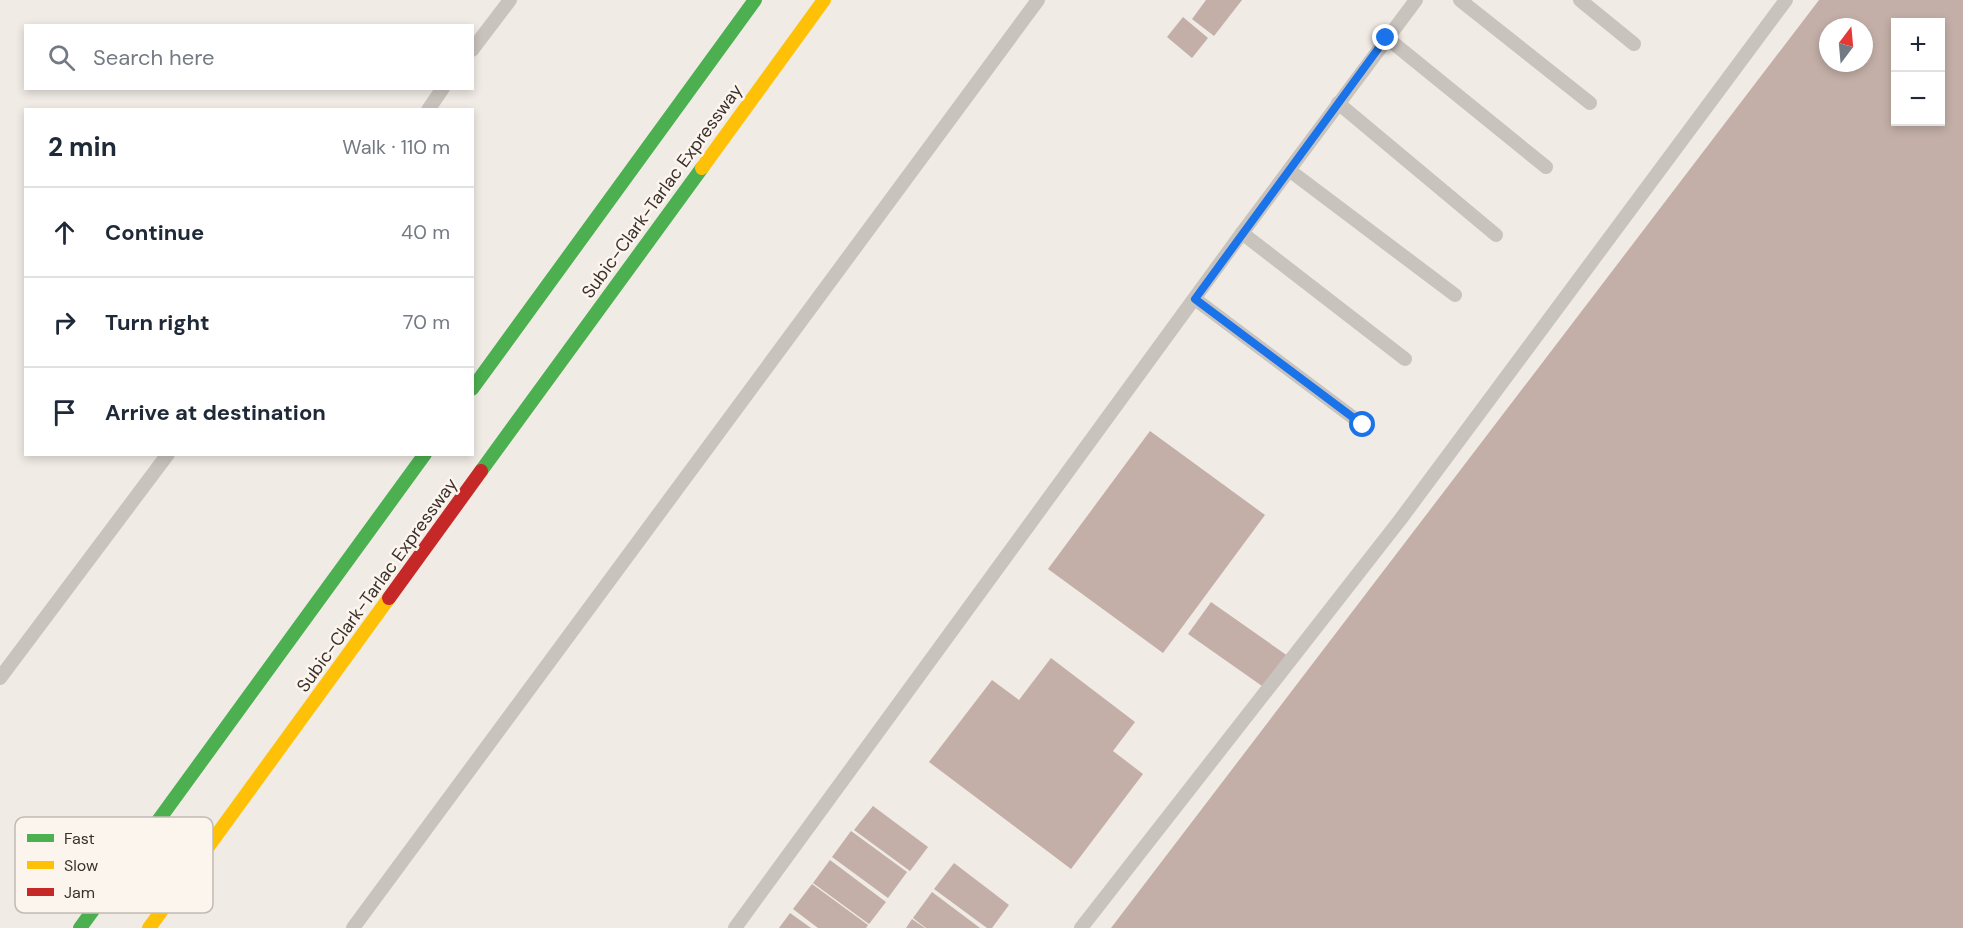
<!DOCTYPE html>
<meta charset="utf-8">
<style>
body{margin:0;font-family:"DM Sans",sans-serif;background:#f2f2f3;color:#1f2937}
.controls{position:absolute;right:18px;top:18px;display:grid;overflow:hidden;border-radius:0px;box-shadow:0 3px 9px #0003}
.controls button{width:54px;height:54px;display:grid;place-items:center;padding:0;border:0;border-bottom:2px solid #e0e1e3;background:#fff;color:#1f2937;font:30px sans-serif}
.compass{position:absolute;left:1819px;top:18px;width:54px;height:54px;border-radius:50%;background:#fff;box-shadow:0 3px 9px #0003;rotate:16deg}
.stop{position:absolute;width:18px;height:18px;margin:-14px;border:4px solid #1a73e8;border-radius:50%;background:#fff}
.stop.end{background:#1a73e8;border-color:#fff;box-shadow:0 2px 6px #0008}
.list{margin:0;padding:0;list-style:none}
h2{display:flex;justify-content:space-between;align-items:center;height:78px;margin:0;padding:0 24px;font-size:26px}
h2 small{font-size:20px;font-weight:400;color:#747a83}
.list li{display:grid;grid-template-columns:39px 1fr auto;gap:18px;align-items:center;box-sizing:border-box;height:90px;padding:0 24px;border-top:2px solid #e0e1e3}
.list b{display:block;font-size:22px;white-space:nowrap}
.list em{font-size:20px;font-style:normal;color:#747a83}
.icon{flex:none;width:33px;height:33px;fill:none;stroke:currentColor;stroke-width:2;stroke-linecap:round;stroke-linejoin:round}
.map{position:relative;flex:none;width:1963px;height:928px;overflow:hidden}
.search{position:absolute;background:#fff;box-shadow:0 3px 9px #0003;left:24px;top:24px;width:450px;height:66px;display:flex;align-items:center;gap:15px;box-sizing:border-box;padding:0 21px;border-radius:0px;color:#747a83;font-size:22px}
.panel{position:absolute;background:#fff;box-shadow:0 3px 9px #0003;left:24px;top:108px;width:450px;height:348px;border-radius:0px}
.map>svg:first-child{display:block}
.building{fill:#c3afa7;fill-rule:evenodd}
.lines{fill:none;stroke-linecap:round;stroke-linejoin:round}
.lane{stroke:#c9c3be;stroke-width:14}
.fast{stroke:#4caf50;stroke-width:14}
.slow{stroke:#ffc107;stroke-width:14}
.jam{stroke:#c62828;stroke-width:14}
.route{stroke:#1a73e8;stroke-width:8}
.labels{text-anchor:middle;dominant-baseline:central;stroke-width:5;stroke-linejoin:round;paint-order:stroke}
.street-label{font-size:18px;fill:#3b302b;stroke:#fbf5ee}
.key{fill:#fbf5ee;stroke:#c1bab4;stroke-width:1.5}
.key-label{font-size:16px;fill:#3b302b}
</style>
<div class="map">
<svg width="1963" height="928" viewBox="0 0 1963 928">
<rect width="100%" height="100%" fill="#f0ebe5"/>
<g class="building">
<polygon points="1206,0 1242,0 1214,36 1192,19"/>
<path d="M 1819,0 L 1963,0 L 1963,928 L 1111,928 ZM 1896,22 L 1940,22 L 1940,122 L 1896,122 ZM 1828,27 L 1864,27 L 1864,63 L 1828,63 Z"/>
<polygon points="1183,17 1208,38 1192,58 1167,37"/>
<polygon points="1150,431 1265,515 1163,653 1048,569"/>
<polygon points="1211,602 1295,661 1272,693 1188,634"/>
<polygon points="1051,658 1135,722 1113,751 1143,774 1071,869 929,762 992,680 1019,700"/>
<polygon points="873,806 928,847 910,871 854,830"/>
<polygon points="851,831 907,872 888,898 832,857"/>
<polygon points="830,860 886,902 869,924 813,883"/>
<polygon points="954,863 1009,905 992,928 987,928 934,889"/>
<polygon points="812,884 868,925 866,928 818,928 793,909"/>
<polygon points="932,892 980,928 926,928 913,918"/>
<polygon points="790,913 811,928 779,928"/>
<polygon points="912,919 925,928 906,928"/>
</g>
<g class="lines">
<g class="lane">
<polyline points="1460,0 1590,103"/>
<polyline points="1580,0 1634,44"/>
<polyline points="1387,38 1546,167"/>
<polyline points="472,50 510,0"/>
<polyline points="1338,103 1496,235"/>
<polyline points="428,110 443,88"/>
<polyline points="1289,170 1455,295"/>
<polyline points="1242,233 1405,359"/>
<polyline points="1195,299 1363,425"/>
<polyline points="0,678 168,454"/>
<polyline points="353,928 1038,0"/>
<polyline points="735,928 1242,233 1416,0"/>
<polyline points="1081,928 1400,520 1786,0"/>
</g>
<g class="fast">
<polyline points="472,389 755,0"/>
<polyline points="481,471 702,168"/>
<polyline points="80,928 425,454"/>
</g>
<g class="slow">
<polyline points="702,168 824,0"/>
<polyline points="149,928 389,598"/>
</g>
<polyline class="jam" points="389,598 481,471"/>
</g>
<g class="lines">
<polyline class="route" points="1363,425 1195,299 1386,38"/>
</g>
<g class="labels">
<g class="street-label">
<text transform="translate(662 191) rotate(-54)">Subic-Clark-Tarlac Expressway</text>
<text transform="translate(377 585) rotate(-54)">Subic-Clark-Tarlac Expressway</text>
</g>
</g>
<rect x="15" y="817" width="198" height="96" rx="9" class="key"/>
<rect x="27" y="834" width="27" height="8" fill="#4caf50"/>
<rect x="27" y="861" width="27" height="8" fill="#ffc107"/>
<rect x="27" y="888" width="27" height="8" fill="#c62828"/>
<g class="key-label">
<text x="64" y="844">Fast</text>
<text x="64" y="871">Slow</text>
<text x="64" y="898">Jam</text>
</g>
</svg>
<div class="controls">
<button>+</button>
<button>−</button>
</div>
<svg class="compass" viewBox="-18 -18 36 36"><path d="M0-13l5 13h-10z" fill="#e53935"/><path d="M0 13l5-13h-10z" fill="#747a83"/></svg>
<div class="stop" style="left:1363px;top:425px"></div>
<div class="stop end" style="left:1386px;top:38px"></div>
<div class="search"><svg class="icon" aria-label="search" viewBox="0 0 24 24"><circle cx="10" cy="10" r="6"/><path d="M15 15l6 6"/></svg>Search here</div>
<section class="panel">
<h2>2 min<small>Walk · 110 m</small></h2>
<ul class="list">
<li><svg class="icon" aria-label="ahead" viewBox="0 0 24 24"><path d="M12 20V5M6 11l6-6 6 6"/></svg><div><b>Continue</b></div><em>40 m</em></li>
<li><svg class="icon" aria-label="right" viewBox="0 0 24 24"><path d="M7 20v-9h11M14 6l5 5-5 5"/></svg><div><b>Turn right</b></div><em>70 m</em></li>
<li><svg class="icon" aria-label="arrive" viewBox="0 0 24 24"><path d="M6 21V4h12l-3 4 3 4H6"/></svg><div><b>Arrive at destination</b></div></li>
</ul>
</section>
</div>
